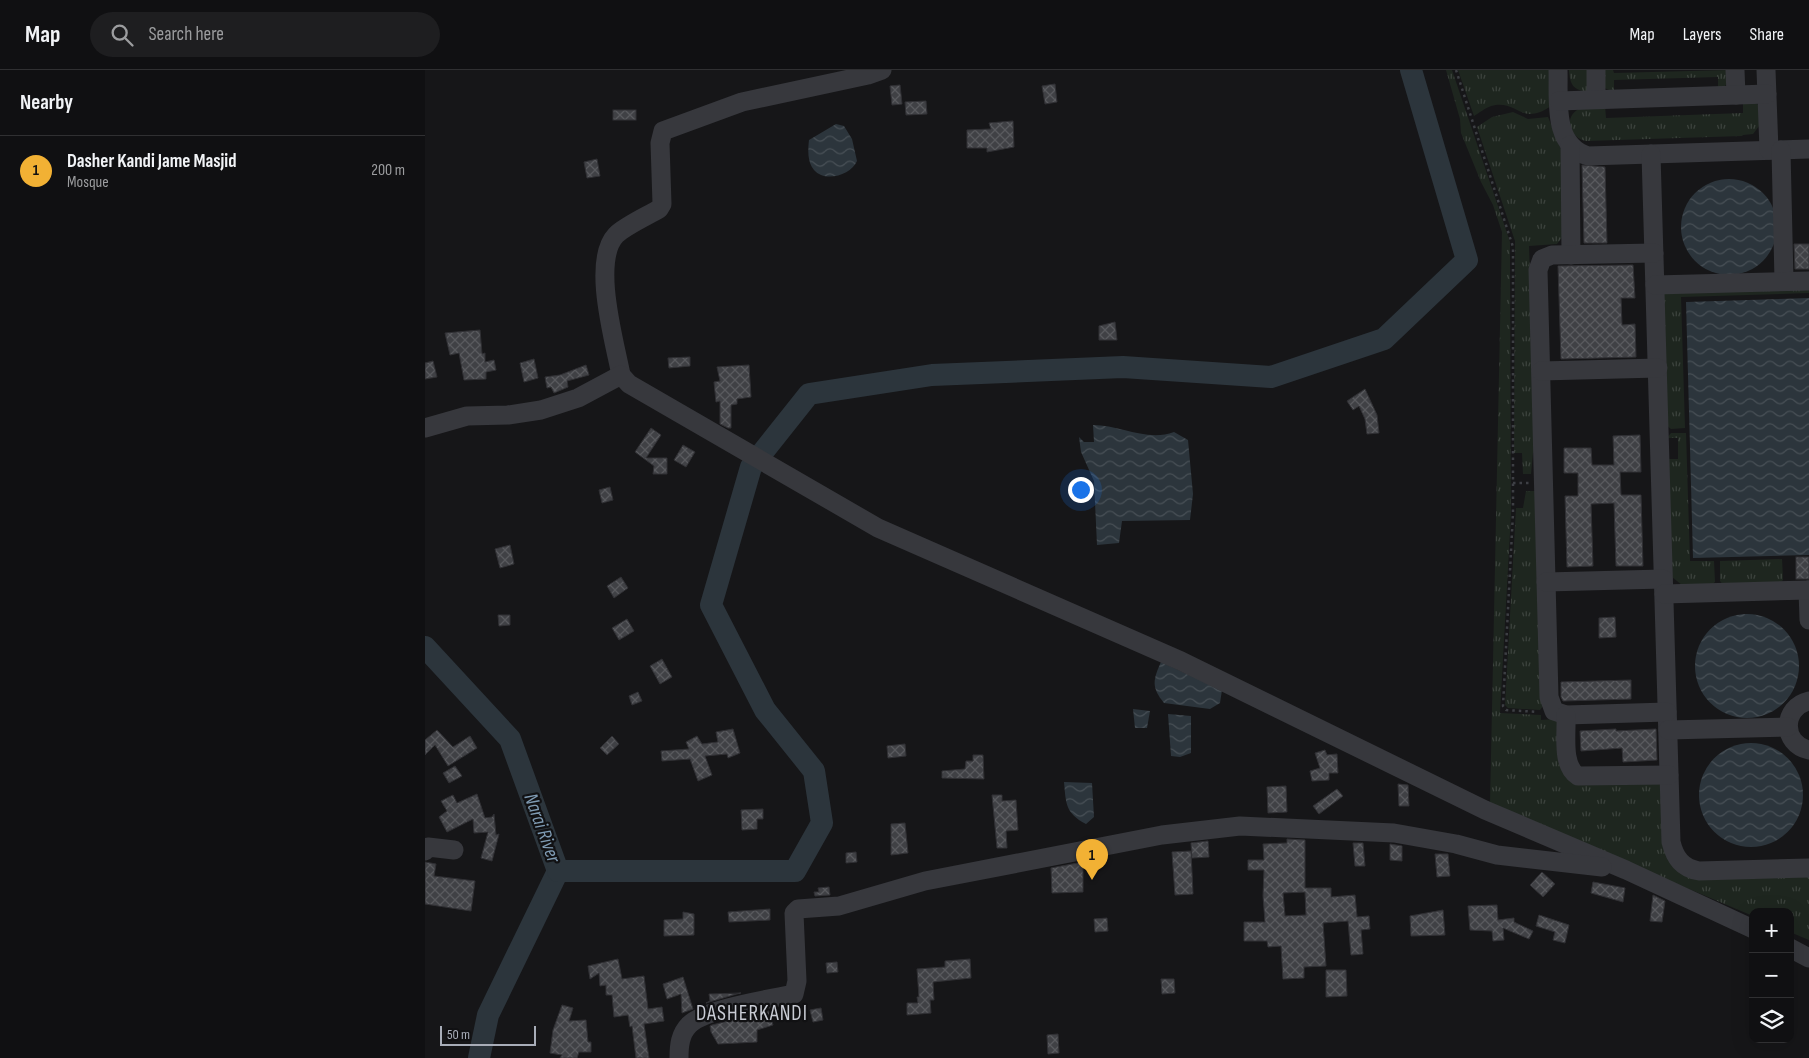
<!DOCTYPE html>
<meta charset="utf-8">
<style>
body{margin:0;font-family:"Sofia Sans Condensed",sans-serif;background:#1e1e20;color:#f1f3f6}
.controls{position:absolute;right:15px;bottom:15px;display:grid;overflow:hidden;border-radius:10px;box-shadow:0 5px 20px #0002}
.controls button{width:45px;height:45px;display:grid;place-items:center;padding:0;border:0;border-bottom:1px solid #303032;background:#101012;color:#f1f3f6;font:25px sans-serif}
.scale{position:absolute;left:15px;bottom:12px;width:96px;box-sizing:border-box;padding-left:5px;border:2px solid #a8adb8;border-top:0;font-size:14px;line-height:18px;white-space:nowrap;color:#a8adb8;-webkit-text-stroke:4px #111113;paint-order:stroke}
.you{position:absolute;left:655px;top:419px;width:18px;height:18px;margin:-12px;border:4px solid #fff;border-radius:50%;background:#1a73e8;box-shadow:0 0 0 8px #1a73e833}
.badge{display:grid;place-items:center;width:32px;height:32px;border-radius:50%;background:#f2b134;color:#111;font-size:16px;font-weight:700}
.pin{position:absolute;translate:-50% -41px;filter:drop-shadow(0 1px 2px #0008)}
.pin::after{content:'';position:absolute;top:26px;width:18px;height:15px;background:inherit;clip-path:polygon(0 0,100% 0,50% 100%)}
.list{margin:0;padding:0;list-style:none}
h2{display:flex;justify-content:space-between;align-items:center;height:65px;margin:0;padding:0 20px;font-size:21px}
h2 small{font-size:16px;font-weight:400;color:#9c9d9f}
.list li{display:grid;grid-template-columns:32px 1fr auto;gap:15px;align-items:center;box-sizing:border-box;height:70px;padding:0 20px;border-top:1px solid #303032}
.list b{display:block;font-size:19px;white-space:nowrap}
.list p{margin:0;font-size:16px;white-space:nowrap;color:#9c9d9f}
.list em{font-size:16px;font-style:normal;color:#9c9d9f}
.icon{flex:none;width:28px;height:28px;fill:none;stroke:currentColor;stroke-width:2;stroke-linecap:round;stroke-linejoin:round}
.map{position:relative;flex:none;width:1384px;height:988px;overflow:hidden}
header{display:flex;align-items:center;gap:30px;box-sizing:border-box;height:70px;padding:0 25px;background:#101012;border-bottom:1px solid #303032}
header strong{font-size:24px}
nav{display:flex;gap:28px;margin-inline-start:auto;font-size:18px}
.search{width:350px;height:45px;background:#1e1e20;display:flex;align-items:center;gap:12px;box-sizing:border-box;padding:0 18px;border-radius:28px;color:#9c9d9f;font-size:19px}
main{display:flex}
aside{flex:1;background:#101012}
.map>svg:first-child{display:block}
.grass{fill:url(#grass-tufts)}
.water{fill:url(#water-waves)}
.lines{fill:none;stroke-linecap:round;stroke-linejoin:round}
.river{stroke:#2c353c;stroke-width:22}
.building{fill:url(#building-cross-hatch);stroke:#303034;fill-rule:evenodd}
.path{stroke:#3d3f44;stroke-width:2.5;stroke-dasharray:2.5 4;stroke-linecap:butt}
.minor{stroke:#37383d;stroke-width:19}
.labels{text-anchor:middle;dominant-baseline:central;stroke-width:4.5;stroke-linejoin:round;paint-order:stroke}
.water-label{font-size:20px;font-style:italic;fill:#7f9bb3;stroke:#111113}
.quarter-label{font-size:21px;letter-spacing:1px;fill:#c9ccd4;stroke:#111113}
</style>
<header>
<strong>Map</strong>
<div class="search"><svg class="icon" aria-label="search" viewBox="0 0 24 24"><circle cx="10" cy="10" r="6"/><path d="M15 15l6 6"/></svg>Search here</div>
<nav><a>Map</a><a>Layers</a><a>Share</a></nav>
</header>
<main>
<aside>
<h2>Nearby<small></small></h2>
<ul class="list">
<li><span class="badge">1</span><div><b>Dasher Kandi Jame Masjid</b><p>Mosque</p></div><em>200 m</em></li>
</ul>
</aside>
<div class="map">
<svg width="1384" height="988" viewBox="0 0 1384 988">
<defs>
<pattern id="grass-tufts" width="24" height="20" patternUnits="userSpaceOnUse" patternTransform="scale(1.25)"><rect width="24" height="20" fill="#1e261f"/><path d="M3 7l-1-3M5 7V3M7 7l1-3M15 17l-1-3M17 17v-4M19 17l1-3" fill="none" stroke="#3c433d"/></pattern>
<pattern id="water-waves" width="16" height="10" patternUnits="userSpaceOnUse" patternTransform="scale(1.25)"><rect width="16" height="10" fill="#2c353c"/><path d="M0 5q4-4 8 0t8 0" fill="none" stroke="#485056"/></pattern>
<pattern id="building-cross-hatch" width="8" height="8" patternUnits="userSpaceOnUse" patternTransform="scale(1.25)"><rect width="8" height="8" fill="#404145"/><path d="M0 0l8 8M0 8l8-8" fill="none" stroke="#595a5e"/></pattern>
</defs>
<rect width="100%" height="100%" fill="#161618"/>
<g class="grass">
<polygon points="1021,0 1027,0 1085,172 1086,444 1075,643 1116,645 1116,650 1130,649 1137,656 1138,695 1227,710 1236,715 1247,794 1384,805 1384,870 1365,862 1365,842 1328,842 1328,846 1065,735 1077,162 1068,135 1056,112 1036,63 1035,49"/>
<path d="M 1033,0 L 1124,0 L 1126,36 C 1095,57 1093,29 1066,36 C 1060,38 1054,43 1049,46 Z"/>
<path d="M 1144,0 L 1163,0 L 1163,22 C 1148,20 1145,15 1144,0 Z"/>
<polygon points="1176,0 1188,0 1189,3 1304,0 1303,12 1299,17 1293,17 1293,7 1189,10 1189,22 1177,17"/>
<path d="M 1330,32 L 1334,36 L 1337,52 L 1328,64 L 1318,65 L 1317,66 L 1161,71 C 1146,68 1138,50 1152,40 C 1159,35 1171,36 1180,36 L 1181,48 L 1318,43 L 1318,33 Z"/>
<polygon points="1088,42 1103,49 1123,47 1136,79 1139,165 1132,174 1104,176 1111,382 1108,383 1106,404 1098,404 1097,383 1089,383 1090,171 1052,57 1067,47"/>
<polygon points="1384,217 1384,223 1256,227 1260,358 1246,359 1241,355 1237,222"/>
<polygon points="1246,363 1261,363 1265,491 1289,491 1290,512 1285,516 1257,515 1247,507 1242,389 1253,389 1253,368 1242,368"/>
<polygon points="1101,421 1111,421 1118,636 1115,640 1083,638 1080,635 1091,438 1098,438"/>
<polygon points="1357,489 1358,510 1354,514 1299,516 1295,511 1295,491"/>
</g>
<g class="water">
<path d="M 411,54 L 419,56 L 427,69 L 432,91 C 426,105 400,113 389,100 C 382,92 383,79 384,70 Z"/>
<circle cx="1304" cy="157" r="48"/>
<polygon points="1384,228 1384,485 1268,488 1261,232"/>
<path d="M 668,355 C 695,355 722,372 749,362 L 763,370 L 768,424 L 765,450 L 697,451 L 694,473 L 672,475 L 669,411 L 656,382 L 654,367 L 659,372 L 669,372 Z"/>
<circle cx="1322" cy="596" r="52"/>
<path d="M 736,592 L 797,620 L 795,633 L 785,639 L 739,633 C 726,617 728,610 736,592 Z"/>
<polygon points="708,639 725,641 722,658 710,658"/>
<polygon points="743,644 766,646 766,683 755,687 746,686"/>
<circle cx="1326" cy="725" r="52"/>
<path d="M 639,712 L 667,713 L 669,747 L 661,754 C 640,743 641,733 639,712 Z"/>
</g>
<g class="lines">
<g class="river">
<polyline points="0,577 85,669 133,801 63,945 54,988"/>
<polyline points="133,801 370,801 397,753 389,701 340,640 286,535 326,397 384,324 507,305 698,297 846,307 959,269 1042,190 986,0"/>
</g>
</g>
<g class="building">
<polygon points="630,14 632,32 620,34 617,16"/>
<polygon points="475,15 477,34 467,35 465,16"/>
<polygon points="501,31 502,44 481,45 480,32"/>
<rect x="188" y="40" width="23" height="10"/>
<polygon points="588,51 589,77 562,82 562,78 542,78 542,60 566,59 564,53"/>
<polygon points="172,89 175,106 162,108 159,92"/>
<polygon points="1157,95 1180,97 1182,173 1159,173"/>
<polygon points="1369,174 1384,174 1384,199 1370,199"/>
<polygon points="1208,195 1210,228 1196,228 1197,255 1210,254 1211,287 1136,289 1133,196"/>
<polygon points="690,252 692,270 674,270 674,256"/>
<polygon points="55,260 57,284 60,283 60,292 69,290 71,300 61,302 61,309 39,310 34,283 25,285 20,263"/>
<polygon points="265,287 265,296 244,298 243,288"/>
<polygon points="109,289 113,308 99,312 95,293"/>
<polygon points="8,291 12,307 0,309 0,293"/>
<polygon points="161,295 164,305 142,311 143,317 129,323 126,317 122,318 120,307 135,305"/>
<polygon points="324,295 326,327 312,329 312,334 306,335 306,358 303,358 295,354 295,331 291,332 289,312 295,311 292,297"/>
<polygon points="940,319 952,345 954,363 942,364 940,349 934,336 928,340 922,331"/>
<polygon points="226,358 236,365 221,388 242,388 242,404 228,404 229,396 210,382"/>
<polygon points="1215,365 1216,402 1195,402 1196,425 1216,425 1218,496 1191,496 1189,433 1166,434 1168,496 1142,497 1140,426 1153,426 1153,403 1139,403 1139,378 1166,378 1167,395 1189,395 1188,366"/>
<polygon points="258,375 270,382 261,397 249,390"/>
<polygon points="185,417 188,430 177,433 174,420"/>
<polygon points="85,475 89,494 75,498 70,479"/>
<rect x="1371" y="487" width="13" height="22"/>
<polygon points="196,507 203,518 189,528 182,516"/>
<polygon points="73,545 85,545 85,555 74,556"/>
<polygon points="1190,547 1191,567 1174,568 1174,548"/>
<polygon points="202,549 209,561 194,570 187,558"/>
<polygon points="237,589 247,607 235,614 225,596"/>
<polygon points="1206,610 1206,629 1138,631 1136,627 1136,612"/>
<polygon points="213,622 217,631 207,635 204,626"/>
<polygon points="308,659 315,683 303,688 302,684 280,686 287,705 273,711 265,689 237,691 236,681 264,679 261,672 272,666 277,674 293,672 291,662"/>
<polygon points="1191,659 1191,661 1231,659 1232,690 1198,692 1197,678 1156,681 1155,661"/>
<polygon points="12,660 28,677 45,666 52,678 23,696 10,675 0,685 0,670"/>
<polygon points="187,666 194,674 182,685 175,678"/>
<polygon points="480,674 481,686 463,688 462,676"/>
<polygon points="900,680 902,685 912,684 913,703 904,703 904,710 887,711 885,701 895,698 890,683"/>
<polygon points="548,685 558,685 559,709 517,708 517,701 540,699 541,691 548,691"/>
<polygon points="30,696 37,706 24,713 18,703"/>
<polygon points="973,714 983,715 984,736 974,736"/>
<polygon points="861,716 862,742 843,743 842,717"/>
<polygon points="912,719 918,726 894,744 888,736"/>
<polygon points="52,724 60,748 67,747 69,744 71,765 74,764 67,791 56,788 63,762 49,763 48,749 22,762 14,747 22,741 16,731 28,725 32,733"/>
<polygon points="567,725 577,725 577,731 591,730 593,760 581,761 582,778 572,778"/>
<polygon points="338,739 338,749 332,749 332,759 317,760 316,740"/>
<polygon points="480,753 483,783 466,785 466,754"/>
<path d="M 862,769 L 880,770 L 880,818 L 906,818 L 906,827 L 930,825 L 932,847 L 944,846 L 945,859 L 936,860 L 938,884 L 926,885 L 923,851 L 898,853 L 901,896 L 879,897 L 879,908 L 858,909 L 856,876 L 843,877 L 842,871 L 819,871 L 819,852 L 840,852 L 838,826 L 839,800 L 823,800 L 823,790 L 839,790 L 838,774 L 862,773 ZM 880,822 L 881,845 L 860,846 L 858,823 Z"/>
<polygon points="783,771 784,787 767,788 766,773"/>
<polygon points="928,773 938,773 940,796 930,796"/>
<polygon points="965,774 977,776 977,791 965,790"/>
<polygon points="766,781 768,824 750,825 747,782"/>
<polygon points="431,782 432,792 421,793 421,783"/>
<polygon points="1010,784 1023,784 1025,806 1012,807"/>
<polygon points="0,792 11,794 9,806 50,811 46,841 0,834"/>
<polygon points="658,792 658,822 627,823 626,798"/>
<polygon points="1117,802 1130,814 1118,827 1105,815"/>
<polygon points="1168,812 1200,818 1198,832 1166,823"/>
<polygon points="404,817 405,825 390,826 389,822 394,822 393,818"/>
<polygon points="1228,825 1240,831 1237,852 1225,851"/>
<polygon points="1072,835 1073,850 1089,848 1089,852 1108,861 1104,869 1078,858 1079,870 1068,871 1067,861 1045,860 1043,836"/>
<polygon points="345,839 345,850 304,852 303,842"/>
<polygon points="1018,840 1020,865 986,866 985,846"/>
<polygon points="258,842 269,844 269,865 239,866 239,850 258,849"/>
<polygon points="1114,845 1144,855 1140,873 1128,870 1130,862 1111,856"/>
<polygon points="682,848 683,861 670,862 669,849"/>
<polygon points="193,889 197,909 219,906 223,939 237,937 239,951 219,954 224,988 211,988 207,956 205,957 203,945 189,947 187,925 181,925 181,915 175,916 174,903 165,909 163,896"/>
<polygon points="545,889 546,908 508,912 509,930 505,930 506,943 482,945 482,933 493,933 492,927 494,927 492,899 520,897 520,891"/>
<polygon points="412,892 413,902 402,903 401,893"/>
<polygon points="901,900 921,900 922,926 901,927"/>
<polygon points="258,907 268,939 257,943 256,924 242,929 238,914"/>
<polygon points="736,909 749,909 750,923 737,924"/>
<polygon points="316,923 315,923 281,933 285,931 284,924"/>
<polygon points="137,935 148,938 144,951 161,950 163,972 166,972 166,982 154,982 152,988 135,988 137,985 125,983 128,960"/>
<polygon points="396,938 398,950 388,952 385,940"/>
<polygon points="344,941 348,955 332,960 332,972 293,974 286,962 285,956 287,955"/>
<polygon points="633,964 634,983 623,984 622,965"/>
</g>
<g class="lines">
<g class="path">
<polyline points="1031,0 1088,177 1088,443 1078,636 1081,640 1113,642"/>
<polyline points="1088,413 1105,413"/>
</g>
<g class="minor">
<path d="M 1133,0 C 1134,30 1127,75 1163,86 L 1384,79"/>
<polyline points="1171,0 1171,29"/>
<polyline points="1310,0 1311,25"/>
<polyline points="1341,0 1344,80"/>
<polyline points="1134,31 1342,24"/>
<polyline points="1145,75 1146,185"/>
<polyline points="1356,80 1359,211"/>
<path d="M 1226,84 L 1246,772 C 1250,788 1257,798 1274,801 L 1384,798"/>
<polyline points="1229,183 1127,185 1117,189 1113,200 1124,627 1129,641 1141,645 1242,642"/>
<polyline points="1230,215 1384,211"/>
<polyline points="1116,301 1233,298"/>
<path d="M 196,305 C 190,273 166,191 191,165 C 200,156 222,146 234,139 L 237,134 L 235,73 L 238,61 L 317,32 L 443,5 L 457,0"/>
<polyline points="0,358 42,346 83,345 116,340 153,328 196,305 204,314 453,458 756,591 1060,740 1201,800 1328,859"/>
<polyline points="1121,512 1238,509"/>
<polyline points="1383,520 1384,550"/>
<polyline points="1239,524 1384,520"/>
<path d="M 1384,631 C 1357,637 1356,674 1384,680"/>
<path d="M 1141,645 C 1142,663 1136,696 1153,706 L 1244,705"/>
<polyline points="1243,660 1363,657"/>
<polyline points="0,781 3,777 29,780"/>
<polyline points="1365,878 1384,888"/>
<path d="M 254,988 C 254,976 255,964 264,955 C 279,939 345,929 369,924 L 372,911 L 369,843 L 373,839 L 414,836 L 500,811 L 737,765 L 815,756 L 969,763 L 1031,774 L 1072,785 L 1177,797"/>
</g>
</g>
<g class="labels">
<g class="water-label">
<text transform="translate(117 758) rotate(70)">Narai River</text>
</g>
<g class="quarter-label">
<text x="327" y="943">DASHERKANDI</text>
</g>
</g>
</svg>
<div class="controls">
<button>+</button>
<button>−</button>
<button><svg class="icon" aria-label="layers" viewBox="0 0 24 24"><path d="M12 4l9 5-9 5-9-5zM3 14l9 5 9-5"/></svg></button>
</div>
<div class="scale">50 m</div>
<div class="you"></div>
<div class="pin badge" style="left:667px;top:810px">1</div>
</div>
</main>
